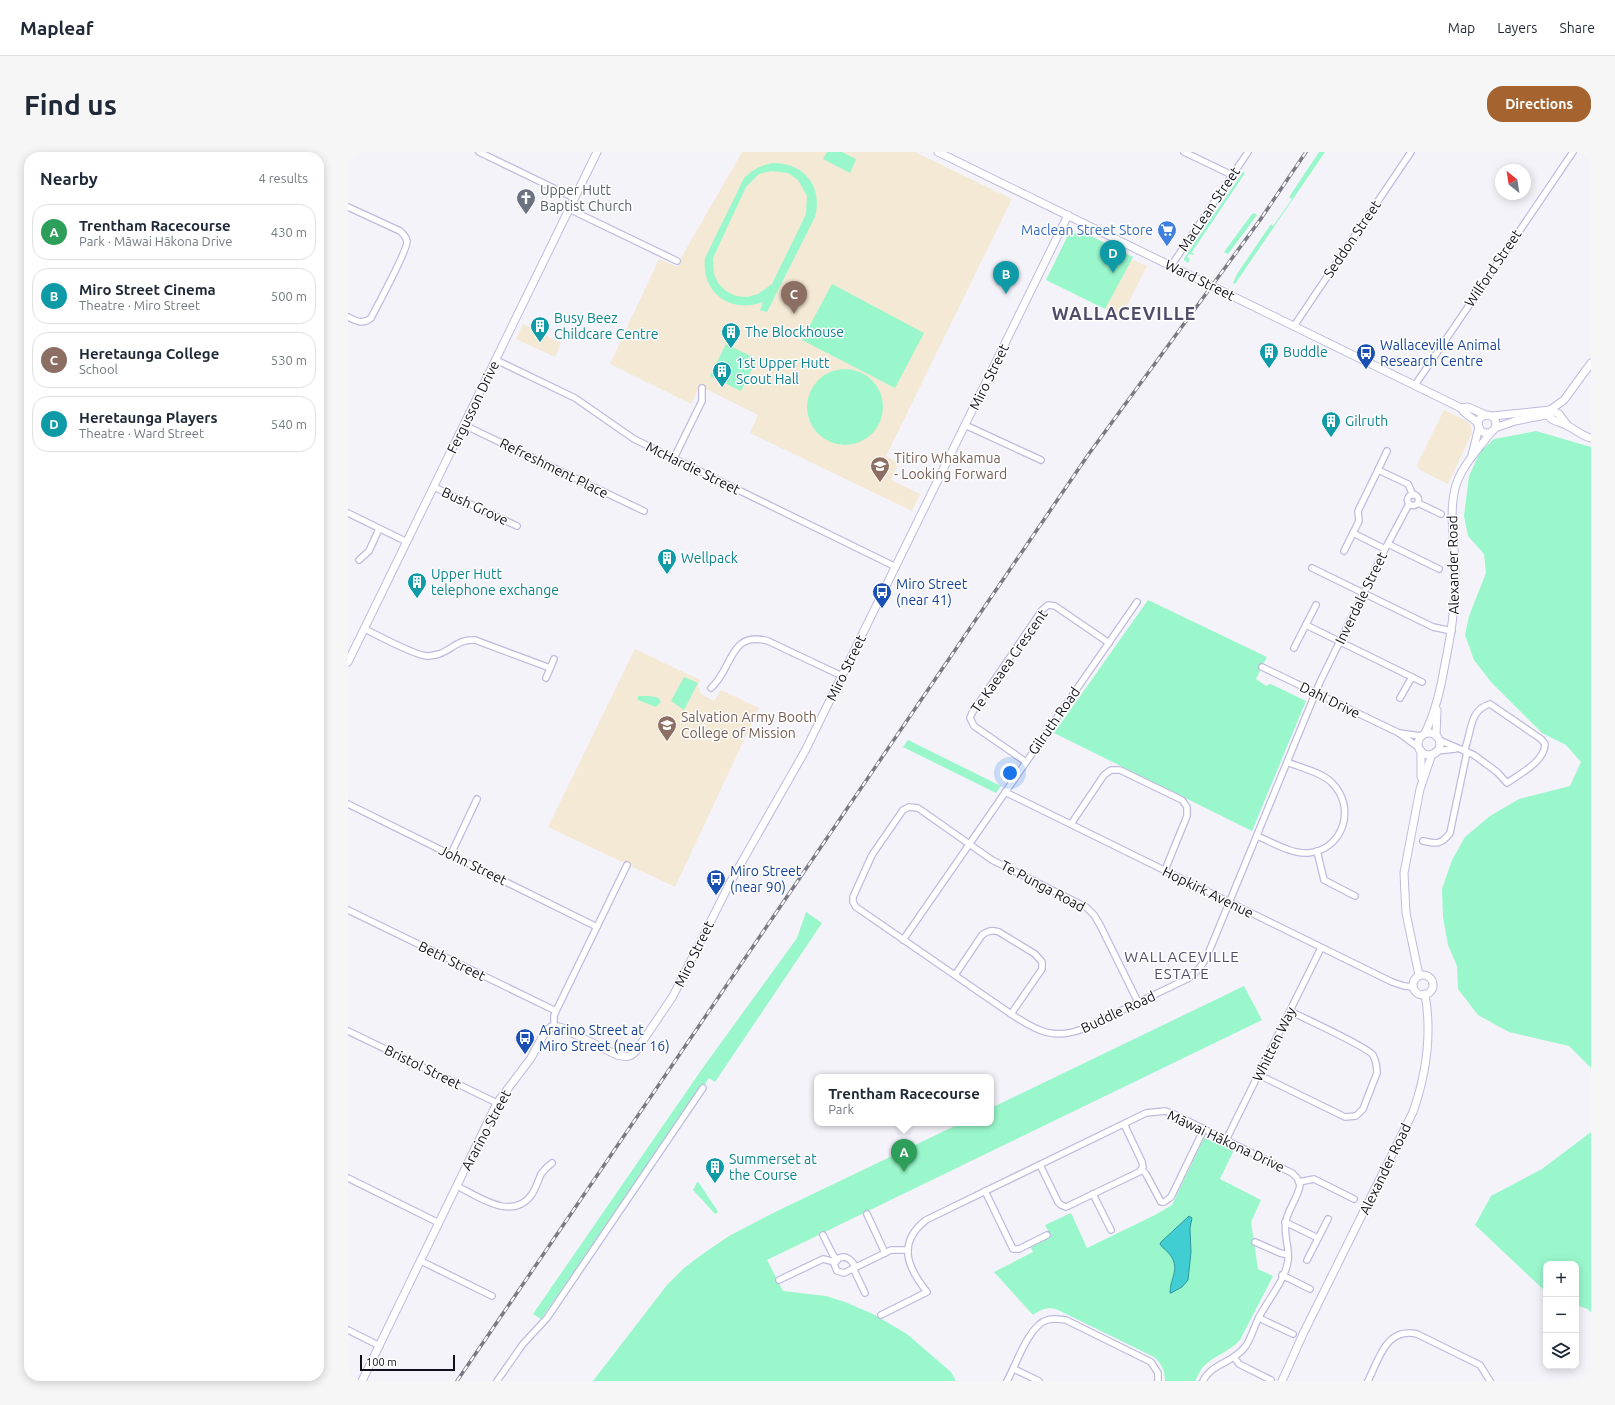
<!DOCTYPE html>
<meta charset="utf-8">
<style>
body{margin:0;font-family:Ubuntu,sans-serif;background:#f6f6f7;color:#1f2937}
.controls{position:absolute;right:12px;bottom:12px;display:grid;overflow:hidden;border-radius:8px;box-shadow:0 2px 10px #0003}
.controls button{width:36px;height:36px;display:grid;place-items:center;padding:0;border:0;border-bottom:1px solid #e0e1e3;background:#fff;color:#1f2937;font:20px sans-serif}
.compass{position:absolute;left:1147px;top:12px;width:36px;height:36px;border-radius:50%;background:#fff;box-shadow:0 2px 10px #0003;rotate:330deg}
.scale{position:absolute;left:12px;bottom:10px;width:95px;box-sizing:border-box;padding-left:4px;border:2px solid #12101c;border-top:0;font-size:11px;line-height:14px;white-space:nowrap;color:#12101c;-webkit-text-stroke:3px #fff;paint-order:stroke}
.you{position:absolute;left:662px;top:621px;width:14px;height:14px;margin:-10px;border:3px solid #fff;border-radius:50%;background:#1a73e8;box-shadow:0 0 0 6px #1a73e833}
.badge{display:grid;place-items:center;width:26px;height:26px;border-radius:50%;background:#a56330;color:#fff;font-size:13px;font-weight:700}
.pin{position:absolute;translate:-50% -33px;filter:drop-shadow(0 1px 2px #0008)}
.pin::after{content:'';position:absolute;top:21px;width:14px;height:12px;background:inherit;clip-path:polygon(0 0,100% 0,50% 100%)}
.popup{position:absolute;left:466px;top:922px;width:180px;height:52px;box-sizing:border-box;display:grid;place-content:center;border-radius:8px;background:#fff;filter:drop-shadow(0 1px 3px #0005);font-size:13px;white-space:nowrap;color:#747a83}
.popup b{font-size:15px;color:#1f2937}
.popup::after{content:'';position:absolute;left:50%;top:100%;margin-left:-8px;border:8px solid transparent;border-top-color:#fff}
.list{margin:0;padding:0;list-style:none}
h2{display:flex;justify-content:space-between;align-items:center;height:52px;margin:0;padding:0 16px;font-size:17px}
h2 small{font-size:13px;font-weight:400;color:#747a83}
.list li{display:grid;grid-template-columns:26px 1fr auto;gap:12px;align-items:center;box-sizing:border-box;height:56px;margin:0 8px 8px;padding:0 8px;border:1px solid #e0e1e3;border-radius:16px}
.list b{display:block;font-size:15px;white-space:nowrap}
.list p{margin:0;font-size:13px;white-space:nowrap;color:#747a83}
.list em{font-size:13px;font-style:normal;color:#747a83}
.icon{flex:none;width:22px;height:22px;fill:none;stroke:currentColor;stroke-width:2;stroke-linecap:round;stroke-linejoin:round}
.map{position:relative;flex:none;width:1243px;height:1229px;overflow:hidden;border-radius:16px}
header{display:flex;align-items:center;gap:24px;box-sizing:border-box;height:56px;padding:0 20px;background:#fff;border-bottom:1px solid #e0e1e3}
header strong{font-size:19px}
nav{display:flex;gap:22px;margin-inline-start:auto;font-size:14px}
.intro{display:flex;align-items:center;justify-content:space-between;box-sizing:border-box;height:96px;padding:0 24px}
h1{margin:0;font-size:28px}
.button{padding:10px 18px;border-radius:16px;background:#a56330;color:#fff;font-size:14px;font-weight:700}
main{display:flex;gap:24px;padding:0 24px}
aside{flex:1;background:#fff;border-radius:16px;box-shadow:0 2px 10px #0003}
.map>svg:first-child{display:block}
.education{fill:#f4e9d4}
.green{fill:#9af7cb;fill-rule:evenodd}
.water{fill:#41ced3;stroke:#33959c}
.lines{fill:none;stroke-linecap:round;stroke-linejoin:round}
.minor-casing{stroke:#bfbbde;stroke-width:8}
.tertiary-casing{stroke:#bfbbde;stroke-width:9}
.secondary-casing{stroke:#bfbbde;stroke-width:9}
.minor{stroke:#fff;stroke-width:5.5}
.tertiary{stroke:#fff;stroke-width:7}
.secondary{stroke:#fff;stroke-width:7}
.rail-casing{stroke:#7b7983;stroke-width:3.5}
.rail{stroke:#fff;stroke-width:2;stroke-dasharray:6;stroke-linecap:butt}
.labels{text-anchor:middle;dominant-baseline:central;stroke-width:3;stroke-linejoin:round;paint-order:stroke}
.worship-label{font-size:14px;fill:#5b616d;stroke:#fff;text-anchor:start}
.street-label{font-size:14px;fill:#12101c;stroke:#fff}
.shop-label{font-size:14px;fill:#366cbe;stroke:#fff;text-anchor:end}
.culture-label{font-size:14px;fill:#0d838f;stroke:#fff;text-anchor:start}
.transit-label{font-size:14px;fill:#164399;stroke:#fff;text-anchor:start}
.education-label{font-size:14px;fill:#785e54;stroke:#fff;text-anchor:start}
.neighbourhood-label{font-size:15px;letter-spacing:1px;fill:#514c6a;stroke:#fff}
.district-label{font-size:18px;font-weight:bold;letter-spacing:1px;fill:#514c6a;stroke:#fff}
</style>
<header>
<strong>Mapleaf</strong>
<nav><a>Map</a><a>Layers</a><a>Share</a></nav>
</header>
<div class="intro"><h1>Find us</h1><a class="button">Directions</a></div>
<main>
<aside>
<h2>Nearby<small>4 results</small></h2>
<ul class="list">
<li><span class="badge" style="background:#2e9e5b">A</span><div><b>Trentham Racecourse</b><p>Park · Māwai Hākona Drive</p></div><em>430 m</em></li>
<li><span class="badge" style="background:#0f9aa8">B</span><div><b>Miro Street Cinema</b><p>Theatre · Miro Street</p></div><em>500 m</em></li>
<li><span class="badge" style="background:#8d6e63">C</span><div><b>Heretaunga College</b><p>School</p></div><em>530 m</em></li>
<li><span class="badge" style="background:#0f9aa8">D</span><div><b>Heretaunga Players</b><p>Theatre · Ward Street</p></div><em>540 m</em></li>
</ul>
</aside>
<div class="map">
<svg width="1243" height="1229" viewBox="0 0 1243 1229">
<rect width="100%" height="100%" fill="#f4f3fa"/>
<g class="education">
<polygon points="394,0 567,0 664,47 538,304 551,311 543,328 572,342 564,359 402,281 410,263 352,234 343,252 262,212 311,107 330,115 333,106"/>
<polygon points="783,107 799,114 773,165 757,157"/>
<polygon points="175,172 213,191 207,205 168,187"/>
<polygon points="1096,258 1119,269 1123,274 1124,281 1100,332 1072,318 1069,313"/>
<polygon points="287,497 352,528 350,533 352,540 355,543 366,549 373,538 411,556 327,735 200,675"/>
</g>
<g class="green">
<polygon points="479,0 494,0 508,7 502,21 475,7"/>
<polygon points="971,0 977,0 887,132 885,131 889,122 923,72 925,74 944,47 941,45"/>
<path d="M 425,11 C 457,11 475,35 467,65 L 419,160 L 412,158 L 415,150 C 383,162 353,141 357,106 L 396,26 C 405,17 413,13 425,11 ZM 423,19 L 440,21 L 450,28 L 459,44 L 458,62 L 424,132 L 410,142 L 399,145 L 388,144 L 378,139 L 370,131 L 366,122 L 365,106 L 398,35 L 411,22 Z"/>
<polygon points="895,20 897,21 844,100 846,103 841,102 839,105 842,107 840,111 836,108 837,105"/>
<polygon points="906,61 909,63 880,102 876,100 904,62"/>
<polygon points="733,79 785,105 757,157 698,128 720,83"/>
<polygon points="484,132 576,181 547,236 454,188"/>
<polygon points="378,192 409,207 393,239 362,224"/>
<circle cx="497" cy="255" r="38"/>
<polygon points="1188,279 1243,295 1243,916 1221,894 1161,880 1130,863 1110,837 1109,814 1100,793 1095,765 1094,737 1104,708 1117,685 1142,664 1171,647 1222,634 1233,610 1218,593 1194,581 1143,530 1126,508 1117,483 1121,464 1138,421 1136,402 1120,384 1116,364 1121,324 1132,300 1146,287"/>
<polygon points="800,448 919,505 908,527 918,534 922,532 925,533 958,549 904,679 706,581"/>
<polygon points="336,525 350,531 336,558 323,549"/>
<polygon points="290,544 302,544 311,546 313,550 308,555 290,548"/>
<polygon points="560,588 653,634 648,641 555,595"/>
<polygon points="458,760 474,771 367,930 361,926 193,1167 185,1162 354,917 449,786"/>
<polygon points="896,834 914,868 419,1108 435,1139 478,1144 497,1150 525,1162 559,1182 603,1220 608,1229 245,1229 319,1133 336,1116 356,1101 381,1084 425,1061 613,971 643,971 643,956"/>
<polygon points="1243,980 1243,1161 1240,1157 1228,1153 1228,1112 1198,1112 1198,1140 1127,1073 1143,1044 1194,1017"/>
<path d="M 856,986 L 886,998 L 872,1027 L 913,1048 L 903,1070 L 910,1117 L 925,1124 L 892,1188 C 881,1200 865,1204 855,1215 C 852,1219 849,1225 847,1229 L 817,1229 C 817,1219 814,1212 806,1205 L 708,1157 C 699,1155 692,1158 685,1163 L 646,1120 L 685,1100 L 682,1094 L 703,1084 L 697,1073 L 723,1061 L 739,1096 L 807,1063 L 824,1053 Z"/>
<polygon points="349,1030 351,1031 369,1058 370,1060 367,1062 345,1038"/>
</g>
<path class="water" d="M 841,1064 L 844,1066 L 842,1076 L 843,1100 L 840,1128 L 834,1135 L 823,1141 L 822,1141 C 822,1126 832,1118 823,1104 C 820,1099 815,1097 812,1092 L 813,1090 Z"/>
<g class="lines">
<g class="minor-casing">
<g id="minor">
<polyline points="131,0 226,46"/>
<polyline points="836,0 884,23"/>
<path d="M 0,55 L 52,79 C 55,82 58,84 59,89 C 60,98 29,154 23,166 C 15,173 8,169 0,165"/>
<polyline points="221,57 329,109"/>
<polyline points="823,114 900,0"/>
<polyline points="946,174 1063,0"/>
<polyline points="148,208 227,246 286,287 548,415"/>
<polyline points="1067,233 1225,0"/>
<polyline points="116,273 296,359"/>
<polyline points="617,273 693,308"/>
<polyline points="326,306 354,249 354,236"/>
<polyline points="1030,318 1039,299"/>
<polyline points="86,335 169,374"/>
<circle cx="1065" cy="348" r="5.5"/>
<polyline points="1070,351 1093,362"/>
<polyline points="0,361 59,390"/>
<polyline points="1040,392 1091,417"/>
<polyline points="1037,397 1005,381 1011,369 1010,359 1030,318 1060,332 1065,343"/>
<polyline points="996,399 1005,381"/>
<polyline points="11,408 21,399 31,377"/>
<polyline points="964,416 1085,475 1104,479"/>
<polyline points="958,473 1074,530"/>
<path d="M 17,477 C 29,483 66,503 79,504 C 83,504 87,503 91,502 C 105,497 110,487 127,488 L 202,516"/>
<polyline points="946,496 968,453"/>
<polyline points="914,515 1051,581 1070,595"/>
<polyline points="198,526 206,507"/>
<path d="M 363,536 C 385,517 381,478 420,489 L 494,524"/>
<polyline points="1052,546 1064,525"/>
<polyline points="1051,581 1073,584"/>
<path d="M 1091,588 L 1126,603 L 1149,620 L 1159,631 C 1172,622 1197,609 1197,592 L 1193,587 L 1142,552 C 1120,558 1124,582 1116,599"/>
<polyline points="1088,599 1107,597"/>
<polyline points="678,610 626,574 622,566 624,561 694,458 700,453 707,454 761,491"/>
<polyline points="657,640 1044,830 1056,834 1065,835"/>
<polyline points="0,652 249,775"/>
<polyline points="723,672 756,623 763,618 772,618 834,648 839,655 839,664 817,718"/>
<path d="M 909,684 C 924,690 943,702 960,701 C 996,698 1009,654 983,630 C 973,620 953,616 939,610"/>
<path d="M 1075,689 C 1088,692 1093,693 1102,681 L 1119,600"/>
<polyline points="969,699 976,728 1007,744"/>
<polyline points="103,702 129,647"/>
<polyline points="0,758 208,859"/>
<polyline points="555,788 789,450"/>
<path d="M 607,823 L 634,783 C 639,779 644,777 651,780 L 687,802 L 694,810 L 694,817 L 663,862"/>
<path d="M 790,850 L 752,773 L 746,763 L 738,755 L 644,708 L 570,656 L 561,655 L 555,658 L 524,703 L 505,745 L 505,750 L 508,755 L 663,862 C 689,879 706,889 737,876 L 839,827 C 849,821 855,813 860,802 L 972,530 L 1037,397 L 1061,352"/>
<polyline points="206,874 206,864 208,859 279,713"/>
<polyline points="0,879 149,951"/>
<path d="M 911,923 L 997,965 L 1008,964 L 1015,957 L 1029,921 C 1029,915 1028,909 1025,903 C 1018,894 957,867 942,859"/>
<polyline points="878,988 973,796"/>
<polyline points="692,1013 710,1050 713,1053 718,1055 791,1020 795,1015 794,1010 776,972"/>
<polyline points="794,1018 798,1022 813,1050 816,1050 823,1045 856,977"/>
<polyline points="0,1026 91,1071"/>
<polyline points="951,1030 966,1027 1006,1047"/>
<path d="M 109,1034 C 131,1045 165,1070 184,1042 C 188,1036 190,1029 193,1022 C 196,1018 200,1014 204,1011"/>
<polyline points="637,1039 665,1097 671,1097 699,1083"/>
<polyline points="745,1042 763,1078"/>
<polyline points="519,1062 537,1101"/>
<polyline points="937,1070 970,1086"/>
<polyline points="475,1083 485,1103 489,1108"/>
<polyline points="907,1090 932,1101 940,1103"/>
<polyline points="959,1108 980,1067"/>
<polyline points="73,1109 144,1144"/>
<path d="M 508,1115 C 503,1108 499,1103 491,1106 L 486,1112 L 489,1119 L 496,1121 L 543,1098 L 560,1098"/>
<polyline points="505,1116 517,1141"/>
<polyline points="934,1123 962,1137"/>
<polyline points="431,1128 475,1107 487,1110"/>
<path d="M 533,1163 L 579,1140 C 559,1115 549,1091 578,1068 L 798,961 L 817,959 L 826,962 L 944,1021 L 949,1026 L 952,1033 C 950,1046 940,1057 938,1069 C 935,1082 942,1096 940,1109 C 937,1128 920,1148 911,1165 C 906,1175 903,1187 897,1195 C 885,1211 864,1211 855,1229"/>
<polyline points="911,1166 945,1182"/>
<polyline points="0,1178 32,1194"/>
<polyline points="886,1205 891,1212 923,1228"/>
<polyline points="666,1217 691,1229"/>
<polyline points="149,1229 175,1192 199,1166 355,936"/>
<path d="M 659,1229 C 668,1213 681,1173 699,1168 C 706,1166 711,1167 718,1168 L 803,1210 L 810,1221 L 810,1229"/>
<path d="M 1020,1229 C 1031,1207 1038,1175 1069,1182 L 1132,1213 L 1142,1229"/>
</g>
</g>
<g class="tertiary-casing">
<g id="tertiary">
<polyline points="590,0 1113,256 1120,255 1138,263"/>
<polyline points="1113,256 1116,260 1130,271"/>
<path d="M 1202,258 L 1202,266 C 1208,270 1214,271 1220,274 C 1228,278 1234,284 1243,286"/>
<circle cx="1139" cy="272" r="9"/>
<polyline points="1144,264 1202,258 1211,262 1220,274"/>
<polyline points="1147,276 1167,269 1198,263 1202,258 1216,248 1243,211"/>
<polyline points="1124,303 1131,275"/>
<path d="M 1077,581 C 1087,561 1092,540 1096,517 C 1103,483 1108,453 1107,418 C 1107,390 1100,360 1108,333 C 1115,312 1131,297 1143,280"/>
<circle cx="1081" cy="592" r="11"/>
<polyline points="1088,584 1089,558"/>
<polyline points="1073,625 1073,599"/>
<polyline points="1071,823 1058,761 1056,721 1072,637 1084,602"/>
<circle cx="1075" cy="833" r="10"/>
<path d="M 14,1229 L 149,951 L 183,906 L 196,882 L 203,875 L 212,875 L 269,903 C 277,905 282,906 288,899 L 325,844 L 383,729 L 457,599 L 720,63"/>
<path d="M 934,1229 L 955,1182 L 1065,960 C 1078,923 1084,882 1077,842"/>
</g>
</g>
<g class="secondary-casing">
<polyline id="secondary" points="0,510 249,0"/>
</g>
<use href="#minor" class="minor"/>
<use href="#tertiary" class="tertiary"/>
<use href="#secondary" class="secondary"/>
<g class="rail-casing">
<polyline id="rail" points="109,1229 740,303 912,68 958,0"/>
</g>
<use href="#rail" class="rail"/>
</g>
<defs>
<g id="church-pin" transform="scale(1)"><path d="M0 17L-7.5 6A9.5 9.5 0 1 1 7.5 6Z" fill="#6b7280" stroke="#fff"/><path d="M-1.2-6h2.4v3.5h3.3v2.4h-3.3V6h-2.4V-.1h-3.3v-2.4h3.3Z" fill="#fff"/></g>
<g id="supermarket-pin" transform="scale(1)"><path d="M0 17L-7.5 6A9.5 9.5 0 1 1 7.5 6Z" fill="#3f7fe0" stroke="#fff"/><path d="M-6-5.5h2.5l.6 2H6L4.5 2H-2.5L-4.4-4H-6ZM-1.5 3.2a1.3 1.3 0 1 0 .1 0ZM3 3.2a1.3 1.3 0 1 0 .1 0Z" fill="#fff"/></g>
<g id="building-pin" transform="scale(1)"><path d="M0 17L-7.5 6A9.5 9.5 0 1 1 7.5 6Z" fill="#0f9aa8" stroke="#fff"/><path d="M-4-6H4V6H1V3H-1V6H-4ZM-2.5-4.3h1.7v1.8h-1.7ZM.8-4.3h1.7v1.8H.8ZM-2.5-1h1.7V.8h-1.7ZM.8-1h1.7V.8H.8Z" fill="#fff"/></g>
<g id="bus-pin" transform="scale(1)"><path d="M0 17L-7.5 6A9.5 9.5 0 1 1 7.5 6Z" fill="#1a4fb4" stroke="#fff"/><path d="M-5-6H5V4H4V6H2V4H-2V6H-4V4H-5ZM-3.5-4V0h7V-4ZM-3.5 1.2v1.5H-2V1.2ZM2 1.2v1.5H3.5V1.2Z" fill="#fff"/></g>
<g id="school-pin" transform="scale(1)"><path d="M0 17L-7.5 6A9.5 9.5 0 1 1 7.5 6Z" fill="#8d6e63" stroke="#fff"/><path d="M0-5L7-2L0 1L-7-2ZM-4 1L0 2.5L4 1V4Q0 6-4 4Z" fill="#fff"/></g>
<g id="university-pin" transform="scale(1)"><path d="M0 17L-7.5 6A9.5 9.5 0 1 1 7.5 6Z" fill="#8d6e63" stroke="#fff"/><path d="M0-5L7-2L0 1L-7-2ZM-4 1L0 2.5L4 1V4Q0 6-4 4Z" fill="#fff"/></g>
</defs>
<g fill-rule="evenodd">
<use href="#church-pin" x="178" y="46"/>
<use href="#supermarket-pin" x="819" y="78"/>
<use href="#building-pin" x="192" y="174"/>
<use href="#building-pin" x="383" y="180"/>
<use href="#building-pin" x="921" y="200"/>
<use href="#bus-pin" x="1018" y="201"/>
<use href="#building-pin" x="374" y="219"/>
<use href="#building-pin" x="983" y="269"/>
<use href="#school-pin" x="532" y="314"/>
<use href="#building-pin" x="319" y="406"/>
<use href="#building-pin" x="69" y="430"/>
<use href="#bus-pin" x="534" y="440"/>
<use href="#university-pin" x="319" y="573"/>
<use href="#bus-pin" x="368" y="727"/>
<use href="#bus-pin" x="177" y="886"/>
<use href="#building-pin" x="367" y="1015"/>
</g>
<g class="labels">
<g class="worship-label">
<text x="192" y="38">Upper Hutt<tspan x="192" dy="16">Baptist Church</tspan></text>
</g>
<g class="street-label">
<text transform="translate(861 57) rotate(-56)">MacLean Street</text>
<text transform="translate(1004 87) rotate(-56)">Seddon Street</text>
<text transform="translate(1145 116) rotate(-56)">Wilford Street</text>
<text transform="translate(852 128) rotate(26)">Ward Street</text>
<text transform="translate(641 225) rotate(-64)">Miro Street</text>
<text transform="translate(125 255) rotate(-64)">Fergusson Drive</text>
<text transform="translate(206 316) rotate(26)">Refreshment Place</text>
<text transform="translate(345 316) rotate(26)">McHardie Street</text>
<text transform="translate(127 354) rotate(25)">Bush Grove</text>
<text transform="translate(1105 413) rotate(-91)">Alexander Road</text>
<text transform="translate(1013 446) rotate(-64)">Inverdale Street</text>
<text transform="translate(661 509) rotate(-55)">Te Kaeaea Crescent</text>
<text transform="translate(498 516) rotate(-64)">Miro Street</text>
<text transform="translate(982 548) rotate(26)">Dahl Drive</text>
<text transform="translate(706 569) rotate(-55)">Gilruth Road</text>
<text transform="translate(125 713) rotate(26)">John Street</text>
<text transform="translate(695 734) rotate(28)">Te Punga Road</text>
<text transform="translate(860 740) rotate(26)">Hopkirk Avenue</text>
<text transform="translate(346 802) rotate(-64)">Miro Street</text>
<text transform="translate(104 809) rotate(26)">Beth Street</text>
<text transform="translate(770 860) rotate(-25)">Buddle Road</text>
<text transform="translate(926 892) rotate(-64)">Whitten Way</text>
<text transform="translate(75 915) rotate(26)">Bristol Street</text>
<text transform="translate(138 978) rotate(-62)">Ararino Street</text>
<text transform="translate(878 989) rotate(25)">Māwai Hākona Drive</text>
<text transform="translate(1037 1017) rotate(-64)">Alexander Road</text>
</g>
<g class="shop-label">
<text x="805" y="78">Maclean Street Store</text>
</g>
<g class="culture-label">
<text x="206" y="166">Busy Beez<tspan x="206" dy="16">Childcare Centre</tspan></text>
<text x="397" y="180">The Blockhouse</text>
<text x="935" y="200">Buddle</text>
<text x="388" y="211">1st Upper Hutt<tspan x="388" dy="16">Scout Hall</tspan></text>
<text x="997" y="269">Gilruth</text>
<text x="333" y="406">Wellpack</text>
<text x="83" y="422">Upper Hutt<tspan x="83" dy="16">telephone exchange</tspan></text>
<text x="381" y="1007">Summerset at<tspan x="381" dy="16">the Course</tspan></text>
</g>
<g class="transit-label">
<text x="1032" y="193">Wallaceville Animal<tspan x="1032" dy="16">Research Centre</tspan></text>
<text x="548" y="432">Miro Street<tspan x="548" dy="16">(near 41)</tspan></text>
<text x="382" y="719">Miro Street<tspan x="382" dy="16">(near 90)</tspan></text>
<text x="191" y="878">Ararino Street at<tspan x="191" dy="16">Miro Street (near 16)</tspan></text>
</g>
<g class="education-label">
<text x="546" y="306">Titiro Whakamua<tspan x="546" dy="16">- Looking Forward</tspan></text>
<text x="333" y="565">Salvation Army Booth<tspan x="333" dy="16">College of Mission</tspan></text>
</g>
<g class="neighbourhood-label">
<text x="834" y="804">WALLACEVILLE<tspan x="834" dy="17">ESTATE</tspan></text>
</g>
<g class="district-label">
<text x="776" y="161">WALLACEVILLE</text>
</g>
</g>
</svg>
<div class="controls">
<button>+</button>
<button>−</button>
<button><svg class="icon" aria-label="layers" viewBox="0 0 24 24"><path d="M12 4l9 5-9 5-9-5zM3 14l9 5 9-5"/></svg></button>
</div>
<svg class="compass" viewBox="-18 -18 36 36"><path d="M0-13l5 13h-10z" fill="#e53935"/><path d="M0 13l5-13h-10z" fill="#747a83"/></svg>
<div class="scale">100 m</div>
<div class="you"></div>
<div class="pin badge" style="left:556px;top:1020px;background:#2e9e5b">A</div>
<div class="popup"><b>Trentham Racecourse</b>Park</div>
<div class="pin badge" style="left:658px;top:142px;background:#0f9aa8">B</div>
<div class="pin badge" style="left:446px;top:162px;background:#8d6e63">C</div>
<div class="pin badge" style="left:765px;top:121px;background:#0f9aa8">D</div>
</div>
</main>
